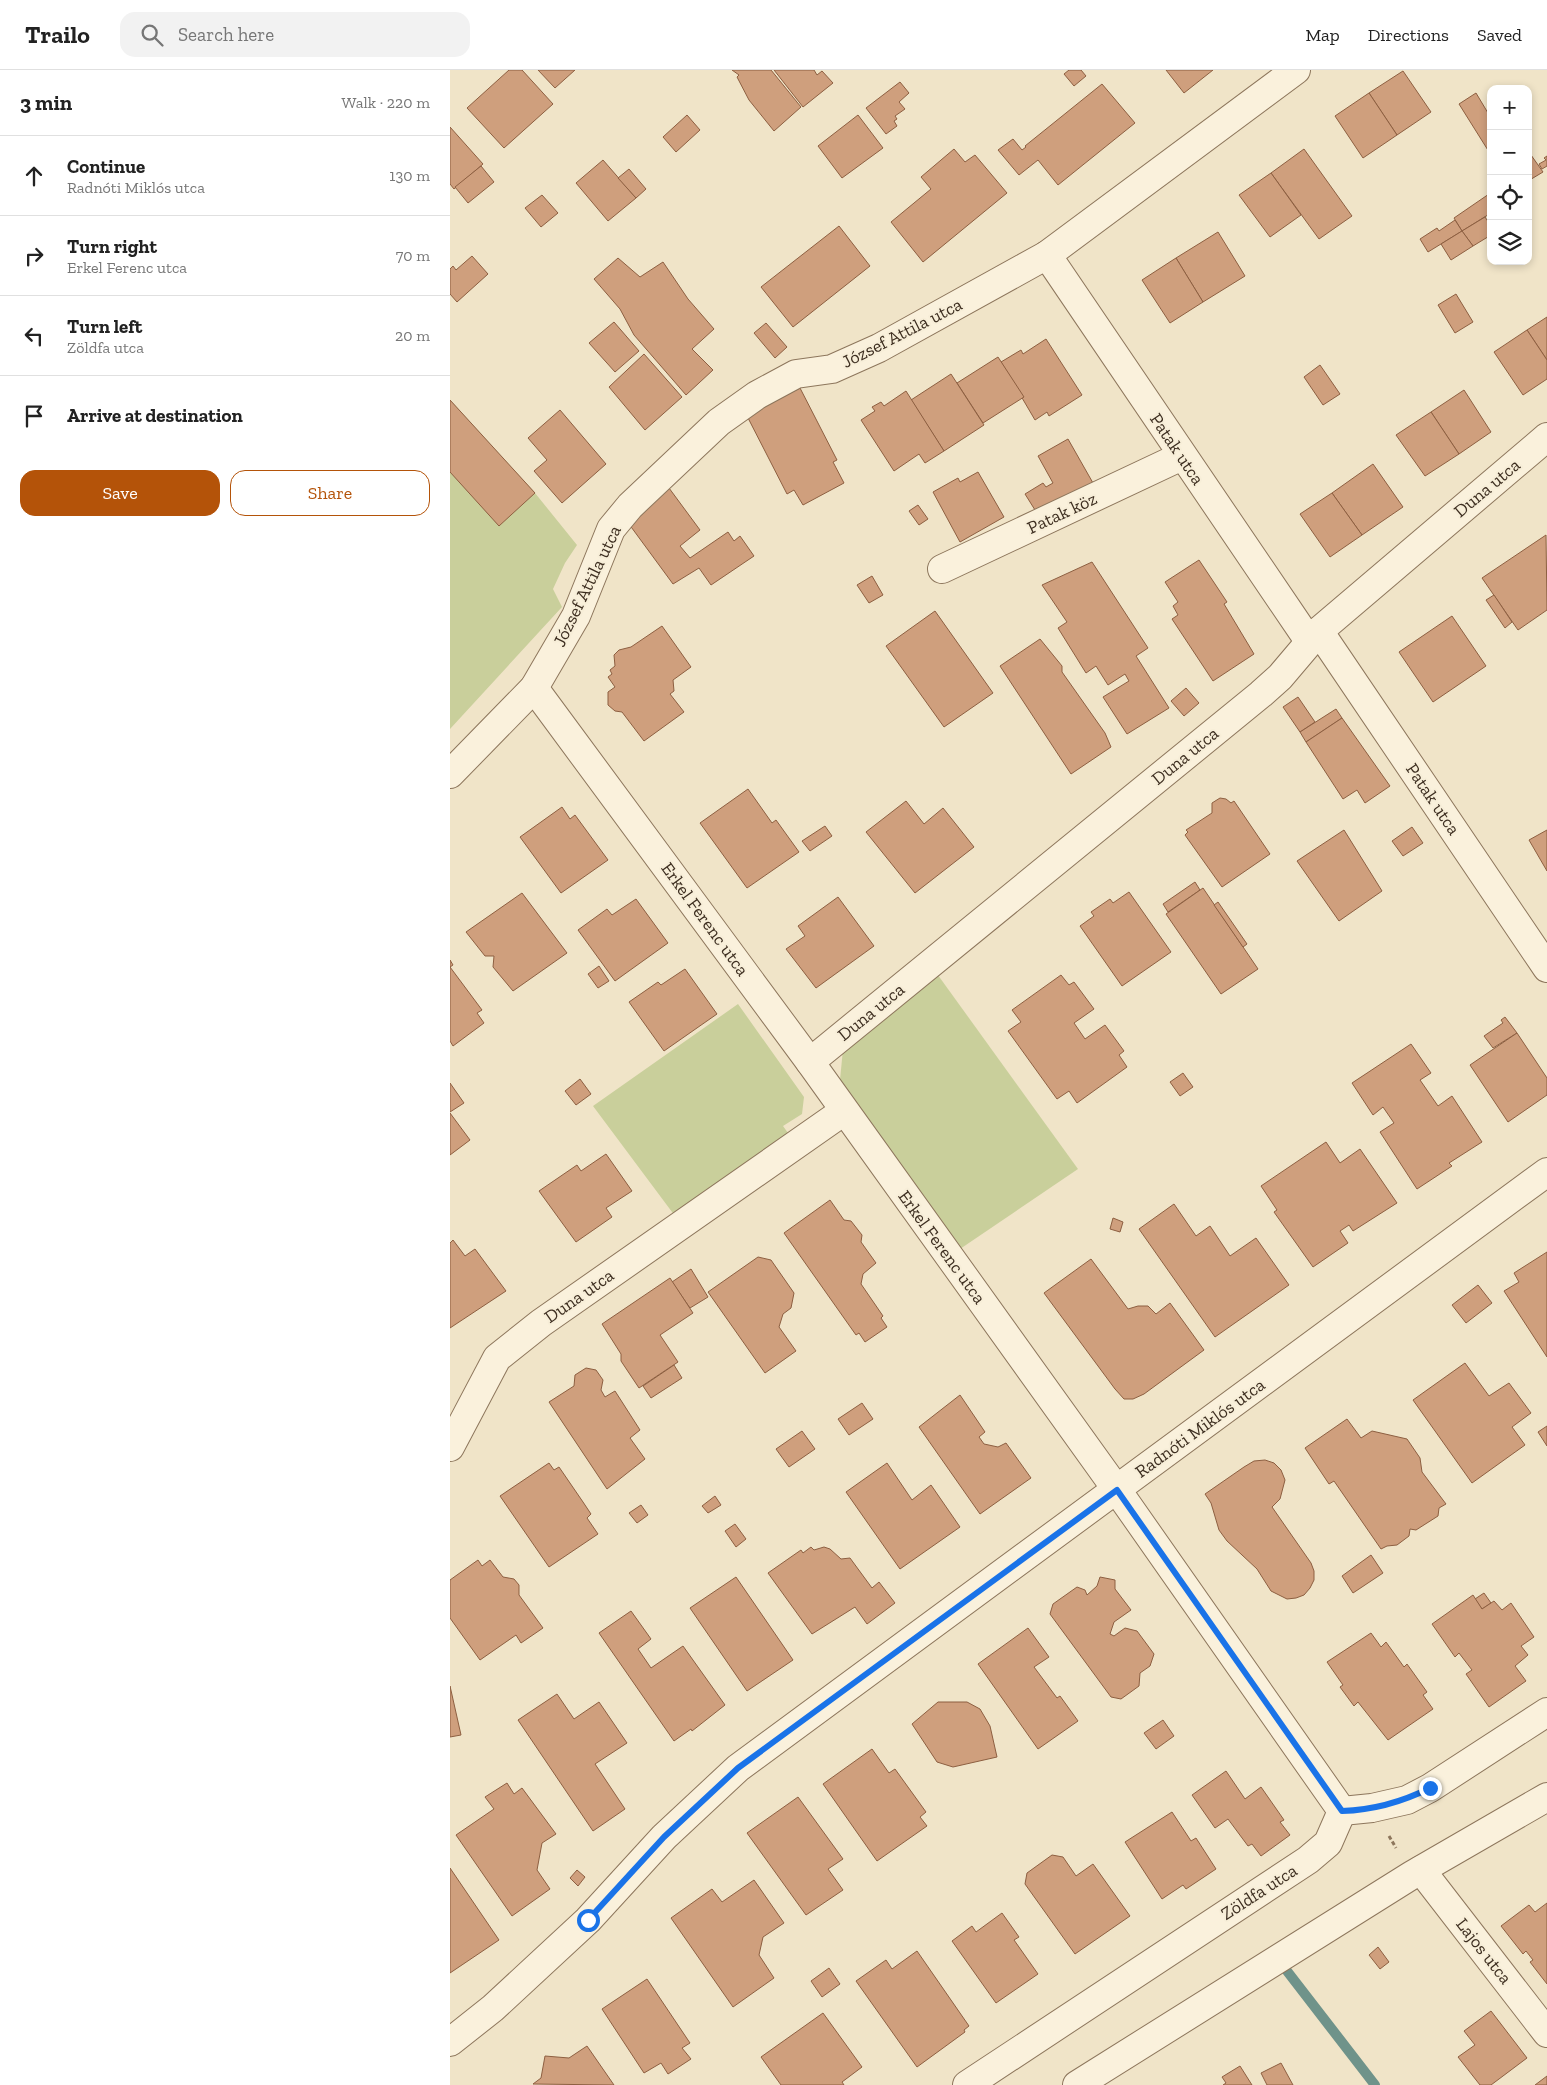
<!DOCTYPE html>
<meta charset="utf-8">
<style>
body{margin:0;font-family:"Zilla Slab",serif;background:#f2f2f2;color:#222}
.controls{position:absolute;right:15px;top:15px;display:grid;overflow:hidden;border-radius:10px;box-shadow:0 2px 8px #0003}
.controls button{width:45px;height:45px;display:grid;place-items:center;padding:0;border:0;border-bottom:1px solid #e0e0e0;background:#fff;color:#222;font:25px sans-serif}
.stop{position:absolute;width:15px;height:15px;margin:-11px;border:4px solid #1a73e8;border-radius:50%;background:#fff}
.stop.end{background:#1a73e8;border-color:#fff;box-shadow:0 1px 5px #0008}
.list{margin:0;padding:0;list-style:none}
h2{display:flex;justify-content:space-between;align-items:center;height:65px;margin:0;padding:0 20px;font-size:21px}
h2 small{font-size:16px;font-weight:400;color:#767676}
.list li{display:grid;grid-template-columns:32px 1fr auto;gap:15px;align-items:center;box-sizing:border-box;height:80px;padding:0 20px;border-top:1px solid #e0e0e0}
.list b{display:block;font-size:19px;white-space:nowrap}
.list p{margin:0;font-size:16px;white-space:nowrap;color:#767676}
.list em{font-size:16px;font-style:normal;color:#767676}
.actions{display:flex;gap:10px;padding:15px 20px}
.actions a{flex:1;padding:11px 0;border:1px solid #b45309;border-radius:15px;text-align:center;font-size:18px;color:#b45309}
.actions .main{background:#b45309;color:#fff}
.icon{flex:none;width:28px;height:28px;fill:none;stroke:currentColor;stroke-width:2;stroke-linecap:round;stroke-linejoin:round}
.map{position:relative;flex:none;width:1097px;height:2015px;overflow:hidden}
header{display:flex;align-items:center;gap:30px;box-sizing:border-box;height:70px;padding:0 25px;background:#fff;border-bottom:1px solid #e0e0e0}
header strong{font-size:24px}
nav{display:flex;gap:28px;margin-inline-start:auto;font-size:18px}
.search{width:350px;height:45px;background:#f2f2f2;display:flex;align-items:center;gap:12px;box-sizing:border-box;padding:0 18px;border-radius:15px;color:#767676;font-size:19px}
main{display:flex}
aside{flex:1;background:#fff}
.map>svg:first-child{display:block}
.green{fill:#c9cf9b}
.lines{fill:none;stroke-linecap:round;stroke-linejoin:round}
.stream{stroke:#6f938a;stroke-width:10}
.building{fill:#cf9f7d;stroke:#8d5f41}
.minor-casing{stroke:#8d765c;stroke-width:30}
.path{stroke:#8d765c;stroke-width:3;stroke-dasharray:4 2.5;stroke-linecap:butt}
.minor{stroke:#faf1dc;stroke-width:28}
.route{stroke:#1a73e8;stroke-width:6}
.labels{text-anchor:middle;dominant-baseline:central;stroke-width:4;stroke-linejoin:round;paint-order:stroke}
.street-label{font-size:18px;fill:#3d2e20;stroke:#f7eed8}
</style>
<header>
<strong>Trailo</strong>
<div class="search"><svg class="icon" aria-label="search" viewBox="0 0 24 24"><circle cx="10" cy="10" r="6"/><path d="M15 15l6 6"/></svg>Search here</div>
<nav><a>Map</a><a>Directions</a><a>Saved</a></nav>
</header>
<main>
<aside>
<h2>3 min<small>Walk · 220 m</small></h2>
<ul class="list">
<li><svg class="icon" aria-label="ahead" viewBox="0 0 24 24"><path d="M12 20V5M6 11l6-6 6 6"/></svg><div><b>Continue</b><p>Radnóti Miklós utca</p></div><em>130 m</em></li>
<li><svg class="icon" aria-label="right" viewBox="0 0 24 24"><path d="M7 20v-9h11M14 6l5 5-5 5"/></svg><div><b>Turn right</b><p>Erkel Ferenc utca</p></div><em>70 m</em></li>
<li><svg class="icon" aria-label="left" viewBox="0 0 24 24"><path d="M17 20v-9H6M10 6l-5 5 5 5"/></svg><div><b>Turn left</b><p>Zöldfa utca</p></div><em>20 m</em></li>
<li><svg class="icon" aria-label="arrive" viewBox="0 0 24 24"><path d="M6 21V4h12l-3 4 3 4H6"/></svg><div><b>Arrive at destination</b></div></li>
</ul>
<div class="actions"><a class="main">Save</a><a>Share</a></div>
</aside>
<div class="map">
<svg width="1097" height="2015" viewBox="0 0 1097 2015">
<rect width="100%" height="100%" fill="#f0e4c8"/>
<g class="green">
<polygon points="0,330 85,423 127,475 115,493 103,519 112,537 0,659"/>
<polygon points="485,901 628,1099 510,1179 393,1021 390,1010 393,979"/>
<polygon points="288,934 354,1027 352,1044 333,1056 338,1063 225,1146 143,1036"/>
</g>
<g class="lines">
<polyline class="stream" points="837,1901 925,2015"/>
</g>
<g class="building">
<polygon points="59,0 72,0 103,34 54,78 17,38"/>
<polygon points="88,0 125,0 105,18"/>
<polygon points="282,0 321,0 351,37 324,61 299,30 287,7 289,5"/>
<polygon points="324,0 364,0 367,5 372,1 383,13 353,37"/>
<polygon points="619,0 631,0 636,6 624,16 614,4"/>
<polygon points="716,0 763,0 734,23"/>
<polygon points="953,1 981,42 947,65 919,23"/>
<polygon points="450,12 459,23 449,32 455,39 445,46 447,49 444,51 447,56 436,64 416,38"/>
<polygon points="652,14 685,53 608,115 588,90 569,105 548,80 563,69 572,80 576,77 575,76"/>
<polygon points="919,23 947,65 913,88 885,46"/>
<polygon points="1026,23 1041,48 1041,85 1009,34"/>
<polygon points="237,45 250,60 226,82 213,67"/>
<polygon points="408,45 433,78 392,108 368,76"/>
<polygon points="0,57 33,94 4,119 0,114"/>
<polygon points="504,79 515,92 525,85 557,123 473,192 441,152 481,119 471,107"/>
<polygon points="854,79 902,146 869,169 821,103"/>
<polygon points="1081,85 1093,102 1078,111 1078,87"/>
<polygon points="1097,86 1097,96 1092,99 1089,94 1096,90 1094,88"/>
<polygon points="153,90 186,128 158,151 126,113"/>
<polygon points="31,96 44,112 18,133 5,117"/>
<polygon points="179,99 196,119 186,128 168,108"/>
<polygon points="821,103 851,145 820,167 789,125"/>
<polygon points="1039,124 1041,143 1012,161 1004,148"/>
<polygon points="92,125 108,143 91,157 75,138"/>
<polygon points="1035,147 1041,156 1041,165 1023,176 1012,161"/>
<polygon points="1005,150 1012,161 978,182 970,169 987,158 989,161"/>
<polygon points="389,156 420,196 343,257 311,217"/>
<polygon points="1012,161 1023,176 1001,190 991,174"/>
<polygon points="768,162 795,206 753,232 726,188"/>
<polygon points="22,186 38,204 7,232 0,224 0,199 3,196 6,200"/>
<polygon points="168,188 190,207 213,192 238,229 264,259 242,279 263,300 236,325 184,265 170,239 144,209"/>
<polygon points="726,188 753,232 720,253 692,210"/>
<polygon points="1006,224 1023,252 1005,263 988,235"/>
<polygon points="1097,247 1097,290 1077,260"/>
<polygon points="164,252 189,281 165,302 139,273"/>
<polygon points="316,253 337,277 325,288 304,263"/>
<polygon points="1077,260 1097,290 1097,309 1073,325 1044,282"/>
<polygon points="596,269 632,325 599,346 597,342 585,350 551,292 571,280 573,284"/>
<polygon points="194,284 232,327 195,360 159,317"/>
<polygon points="548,287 574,327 533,353 507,313"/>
<polygon points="870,295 890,324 873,335 854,307"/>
<polygon points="501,304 534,355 494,381 461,330"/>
<polygon points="350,318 387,390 383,392 394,413 353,435 344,420 337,424 297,346"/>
<polygon points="1014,320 1041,362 1009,384 981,342"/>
<polygon points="456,321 494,381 475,393 469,384 444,401 411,350 425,341 422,337 431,332 434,336"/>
<polygon points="0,330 85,423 49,456 0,402"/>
<polygon points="110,340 156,394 112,433 84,401 97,390 78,368"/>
<polygon points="981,342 1009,384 975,406 946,365"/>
<polygon points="618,369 643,413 585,440 575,424 593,413 596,417 603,413 588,386"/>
<polygon points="923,394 953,437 912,465 882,423"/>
<polygon points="528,402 554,447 510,472 483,422 508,408 510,412"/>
<polygon points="219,418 250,460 230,476 240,488 278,462 284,471 290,466 304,486 261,515 249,498 223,514 176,450"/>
<polygon points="882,423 912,465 880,487 850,444"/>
<polygon points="468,435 478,449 469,455 459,441"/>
<polygon points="1096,465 1097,540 1068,560 1032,508"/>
<polygon points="749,490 777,532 774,534 804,584 763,611 722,549 728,545 723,536 728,532 715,512"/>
<polygon points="642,492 698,578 686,586 719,638 677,664 653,627 679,611 675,604 658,615 646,596 636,603 608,558 617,552 592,515"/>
<polygon points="422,506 433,525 419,533 407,515"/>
<polygon points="1044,525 1062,552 1055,558 1036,530"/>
<polygon points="485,541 543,623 494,657 436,576"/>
<polygon points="1002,546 1036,596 983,632 949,582"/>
<polygon points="212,556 241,597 223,610 224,621 220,624 234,642 194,671 172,642 165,641 158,635 158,622 165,617 158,607 162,604 160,600 165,596 164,585 169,580 181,577"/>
<polygon points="590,569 612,596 612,602 655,663 661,677 621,704 550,596"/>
<polygon points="736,618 749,633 734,646 721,631"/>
<polygon points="848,627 865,652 850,662 833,637"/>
<polygon points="886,639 892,648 856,672 850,662"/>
<polygon points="892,648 940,716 915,733 907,720 893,729 856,672"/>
<polygon points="298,719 322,753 326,750 349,782 297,818 250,753"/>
<polygon points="770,728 776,729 781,733 784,731 820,784 772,817 735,765 738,762 736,760 762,743 762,733"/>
<polygon points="456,731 474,754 493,738 524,777 465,823 416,762"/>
<polygon points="112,737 120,749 125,745 158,790 111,823 70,767"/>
<polygon points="375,756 382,766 360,781 352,771"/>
<polygon points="962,757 973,773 953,786 942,771"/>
<polygon points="894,760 932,821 889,851 847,791"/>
<polygon points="1097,760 1097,801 1079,770"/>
<polygon points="745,812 750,820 718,842 713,834"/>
<polygon points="753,818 808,899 771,924 716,844"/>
<polygon points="679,822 721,882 672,916 630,856 644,846 641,842 660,829 663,833"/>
<polygon points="72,823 117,883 63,921 43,897 44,886 35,886 16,862"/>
<polygon points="388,827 424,876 366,918 336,879 355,866 348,856"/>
<polygon points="186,829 218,873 165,911 128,860 157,839 162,845"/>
<polygon points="768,832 797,874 793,877 764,835"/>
<polygon points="0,890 3,895 0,897 32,940 27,943 34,953 3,976 0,971"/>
<polygon points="149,896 159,911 148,918 138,904"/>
<polygon points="235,899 267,944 214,981 179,932 208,912 211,915"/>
<polygon points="611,905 619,915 624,912 644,939 624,953 635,969 655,955 674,981 669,985 677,997 627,1033 619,1021 607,1029 558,961 571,952 562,940"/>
<polygon points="1055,947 1067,963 1043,978 1034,966 1053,953 1051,950"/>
<polygon points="1067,963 1097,1008 1097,1025 1058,1052 1020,995"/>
<polygon points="961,974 981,1003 970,1010 988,1036 1002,1026 1032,1072 999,1093 1002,1096 967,1119 930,1062 944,1053 933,1037 923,1045 902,1013"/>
<polygon points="733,1003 743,1017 730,1026 720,1012"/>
<polygon points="130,1009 141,1024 126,1035 115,1021"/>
<polygon points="0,1013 14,1033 0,1042"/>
<polygon points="0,1043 20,1070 0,1085"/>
<polygon points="876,1072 890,1093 910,1079 947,1133 903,1161 899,1155 890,1161 898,1173 863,1197 824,1142 827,1140 811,1116"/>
<polygon points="156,1084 182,1121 156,1138 162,1147 126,1172 89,1121 127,1095 131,1101"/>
<polygon points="380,1130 394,1150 401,1151 412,1165 411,1172 426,1193 413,1204 411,1214 433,1246 431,1248 437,1257 415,1272 409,1263 406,1265 334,1163"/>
<polygon points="724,1134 746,1166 760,1156 780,1186 806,1168 839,1215 765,1267 689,1159"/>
<polygon points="663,1148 673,1152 670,1162 660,1159"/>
<polygon points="3,1170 15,1186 25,1179 56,1221 0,1258 0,1173"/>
<polygon points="1097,1182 1097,1287 1054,1221 1069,1212 1064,1203"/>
<polygon points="308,1187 321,1190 344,1223 341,1238 333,1244 329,1257 346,1281 315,1303 258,1222"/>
<polygon points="641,1189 678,1239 688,1236 698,1236 706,1244 720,1233 754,1280 694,1324 683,1329 674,1329 665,1319 594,1223"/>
<polygon points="241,1199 258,1227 240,1238 222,1212"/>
<polygon points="220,1208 243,1243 210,1265 228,1292 189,1318 171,1291 171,1284 152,1254"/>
<polygon points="1028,1215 1042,1233 1016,1253 1002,1235"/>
<polygon points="1015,1293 1039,1326 1059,1313 1081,1343 1062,1357 1075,1375 1022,1413 963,1330"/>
<polygon points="224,1295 232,1308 201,1328 193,1316"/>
<polygon points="136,1298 146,1300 153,1310 151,1320 155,1327 165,1321 190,1360 180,1368 195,1389 157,1419 99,1332 124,1316 125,1305"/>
<polygon points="510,1325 535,1362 529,1367 534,1374 548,1377 556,1373 581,1408 530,1444 469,1357"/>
<polygon points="412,1333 423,1349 399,1365 388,1349"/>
<polygon points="897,1349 911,1368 922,1361 957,1369 970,1388 972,1402 996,1434 989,1438 988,1446 966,1460 960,1459 959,1466 947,1475 937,1476 931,1479 884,1411 879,1414 855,1378"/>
<polygon points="1097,1356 1097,1376 1088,1362"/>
<polygon points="352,1361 365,1379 339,1397 326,1379"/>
<polygon points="815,1390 824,1393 831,1400 835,1410 830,1429 822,1437 861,1493 864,1501 864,1510 860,1518 854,1525 846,1528 837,1529 821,1521 807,1499 777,1471 769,1460 761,1433 755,1424 794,1397 804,1391"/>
<polygon points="99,1393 104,1400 109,1397 133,1432 141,1444 137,1448 148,1464 99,1497 50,1426"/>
<polygon points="437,1393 462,1430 481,1415 510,1457 450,1499 396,1422"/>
<polygon points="265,1426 271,1435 258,1443 252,1436"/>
<polygon points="191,1435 198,1445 187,1453 179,1443"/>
<polygon points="285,1454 296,1469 286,1477 275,1461"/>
<polygon points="361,1477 364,1480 374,1477 380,1479 391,1489 400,1488 422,1518 429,1512 445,1533 417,1554 405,1537 362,1564 318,1503 351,1480 353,1483"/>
<polygon points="921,1485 933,1503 903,1523 892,1506"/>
<polygon points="28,1490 32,1496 40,1490 53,1507 64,1509 69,1515 69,1525 93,1558 71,1573 66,1565 30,1590 0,1548 0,1510"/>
<polygon points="286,1507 343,1590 297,1621 240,1538"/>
<polygon points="650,1507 665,1510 665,1519 681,1540 664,1552 660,1564 664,1566 675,1558 687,1561 704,1584 700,1596 690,1603 689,1616 671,1629 661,1627 600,1544 603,1534 627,1517 635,1520 637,1525 647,1516"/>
<polygon points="1034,1523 1041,1533 1032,1539 1025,1529"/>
<polygon points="1023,1525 1032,1539 1044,1531 1052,1540 1061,1533 1084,1567 1071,1576 1078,1585 1065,1596 1076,1611 1039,1637 1016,1604 1022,1600 1009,1583 1005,1587 982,1554"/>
<polygon points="181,1541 201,1569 188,1579 201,1598 233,1576 275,1635 242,1661 241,1659 224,1671 149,1563"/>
<polygon points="578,1558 599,1587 584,1597 607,1628 610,1626 628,1651 588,1679 528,1594"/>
<polygon points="921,1563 931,1577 936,1572 954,1597 957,1594 977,1622 973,1625 983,1639 938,1670 908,1632 904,1636 890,1617 893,1615 877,1592"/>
<polygon points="0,1616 11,1665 0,1667"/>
<polygon points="107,1624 124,1649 149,1632 177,1673 145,1694 175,1739 143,1761 68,1650"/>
<polygon points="488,1632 517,1632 530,1639 540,1656 547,1687 503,1697 487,1692 462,1654"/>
<polygon points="713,1650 724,1666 706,1679 694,1663"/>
<polygon points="422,1679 439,1703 445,1699 476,1742 470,1747 477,1756 427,1791 373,1714"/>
<polygon points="776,1701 795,1729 811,1717 834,1750 830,1752 840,1765 811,1786 802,1774 798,1776 778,1749 765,1758 742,1725"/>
<polygon points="57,1713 64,1724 72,1718 106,1764 92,1773 87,1800 100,1819 62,1846 6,1765 44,1739 35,1727"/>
<polygon points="348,1727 393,1789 378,1799 393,1820 356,1845 297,1763"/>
<polygon points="722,1742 741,1771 746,1768 766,1799 736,1819 733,1815 712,1829 675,1772"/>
<polygon points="602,1785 613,1787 626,1806 643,1794 680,1846 625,1884 575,1814 577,1803"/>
<polygon points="0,1798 49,1870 0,1903"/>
<polygon points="127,1800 135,1807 128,1816 120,1808"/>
<polygon points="304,1810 334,1853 313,1867 309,1885 324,1908 283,1937 221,1848 262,1819 272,1832"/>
<polygon points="1097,1833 1097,1914 1080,1892 1083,1890 1076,1881 1073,1884 1051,1856 1079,1835 1085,1842"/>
<polygon points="552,1843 569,1867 564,1870 588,1904 546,1933 502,1871 522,1856 526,1862"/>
<polygon points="928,1877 939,1892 930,1899 919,1885"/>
<polygon points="467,1881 519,1956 514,1960 515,1962 467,1997 406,1911 436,1890 442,1899"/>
<polygon points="379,1898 390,1914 372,1927 361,1911"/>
<polygon points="197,1909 240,1973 232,1978 241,1989 218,2004 211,1993 194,2003 152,1939"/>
<polygon points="1041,1941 1077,1988 1041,2015 1030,2015 1008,1987 1025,1975 1014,1961"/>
<polygon points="373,1943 412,1997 392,2012 394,2015 331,2015 311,1987"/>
<polygon points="137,1976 164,2015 83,2014 91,2008 95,1986 119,1988"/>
<polygon points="831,1993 843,2015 817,2015 811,2003"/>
<polygon points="790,1996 802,2015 773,2015 776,2013 772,2007"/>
<polygon points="1097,2006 1097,2015 1085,2015"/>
</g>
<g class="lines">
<g class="minor-casing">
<g id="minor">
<polyline points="597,185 859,571"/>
<polyline points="492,499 732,386"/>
<polyline points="869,561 1097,898"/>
<polyline points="84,618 360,992 667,1420 892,1741"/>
<polyline points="0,704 84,618 126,546 161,459 180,436 269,352 307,325 346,304 382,299 429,278 597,185 846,0"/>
<polyline points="360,992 811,624 830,607 869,561 1097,367"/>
<polyline points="0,1377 47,1288 91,1253 394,1041"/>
<polyline points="892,1741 922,1738 957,1730 980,1718 1097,1642"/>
<polyline points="971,1800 1097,1963"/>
<polyline points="0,1972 43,1938 138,1850 214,1767 288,1698 1097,1102"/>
<polyline points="517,2015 858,1790 878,1773 892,1741"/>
<polyline points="627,2015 962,1805 1097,1727"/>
</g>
</g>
<polyline class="path" points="939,1766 946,1778"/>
<use href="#minor" class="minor"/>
</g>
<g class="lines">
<path class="route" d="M 138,1850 L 214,1767 L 288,1698 L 667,1420 L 892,1741 C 923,1740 952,1732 980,1718"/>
</g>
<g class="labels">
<g class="street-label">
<text transform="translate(452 263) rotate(-27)">József Attila utca</text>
<text transform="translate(727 379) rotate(56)">Patak utca</text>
<text transform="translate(1037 418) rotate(-40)">Duna utca</text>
<text transform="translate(612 443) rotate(-25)">Patak köz</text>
<text transform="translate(137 516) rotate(-64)">József Attila utca</text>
<text transform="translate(735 686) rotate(-39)">Duna utca</text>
<text transform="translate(983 729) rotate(56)">Patak utca</text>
<text transform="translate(255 849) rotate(54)">Erkel Ferenc utca</text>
<text transform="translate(421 942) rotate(-39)">Duna utca</text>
<text transform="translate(492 1177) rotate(54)">Erkel Ferenc utca</text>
<text transform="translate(129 1226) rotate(-35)">Duna utca</text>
<text transform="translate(750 1358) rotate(-36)">Radnóti Miklós utca</text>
<text transform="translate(809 1822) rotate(-33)">Zöldfa utca</text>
<text transform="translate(1034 1881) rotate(52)">Lajos utca</text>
</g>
</g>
</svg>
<div class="controls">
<button>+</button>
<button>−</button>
<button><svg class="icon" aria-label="locate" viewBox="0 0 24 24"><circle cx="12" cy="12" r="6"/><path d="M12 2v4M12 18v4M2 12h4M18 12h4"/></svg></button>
<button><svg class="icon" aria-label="layers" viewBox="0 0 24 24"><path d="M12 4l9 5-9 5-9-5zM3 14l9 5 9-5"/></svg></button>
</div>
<div class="stop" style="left:138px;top:1850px"></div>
<div class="stop end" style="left:980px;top:1718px"></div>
</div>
</main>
